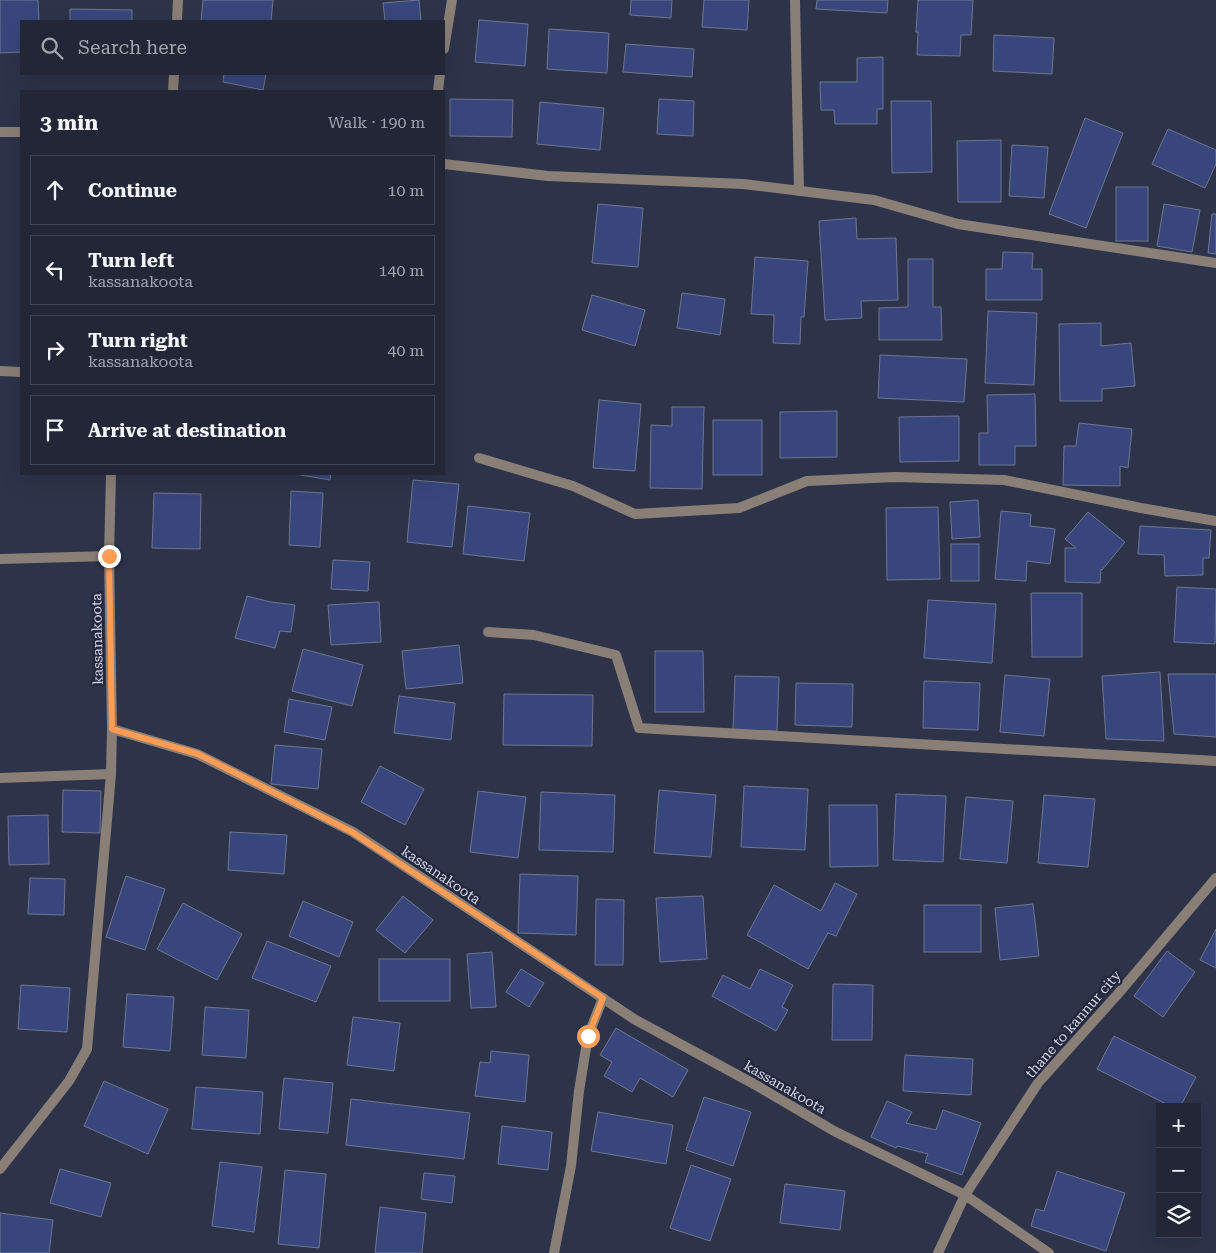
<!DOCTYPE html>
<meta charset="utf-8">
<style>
body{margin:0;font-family:"Roboto Serif",serif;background:#2e3242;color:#f1f3f6}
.controls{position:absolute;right:15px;bottom:15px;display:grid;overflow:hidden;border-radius:0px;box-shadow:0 5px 20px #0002}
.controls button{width:45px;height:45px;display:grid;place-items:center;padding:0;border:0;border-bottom:1px solid #3f4352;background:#222637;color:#f1f3f6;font:25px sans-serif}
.stop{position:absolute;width:15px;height:15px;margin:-11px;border:4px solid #fd9c55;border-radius:50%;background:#fff}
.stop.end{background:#fd9c55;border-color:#fff;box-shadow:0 1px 5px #0008}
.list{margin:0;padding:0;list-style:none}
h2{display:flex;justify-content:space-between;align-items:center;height:65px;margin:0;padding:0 20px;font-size:21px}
h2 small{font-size:16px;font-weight:400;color:#a2a5ad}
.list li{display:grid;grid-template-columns:32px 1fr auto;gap:15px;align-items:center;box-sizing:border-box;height:70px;margin:0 10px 10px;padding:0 10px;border:1px solid #3f4352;border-radius:0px}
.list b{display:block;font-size:19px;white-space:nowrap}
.list p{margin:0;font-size:16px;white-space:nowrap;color:#a2a5ad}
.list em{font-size:16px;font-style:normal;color:#a2a5ad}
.icon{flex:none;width:28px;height:28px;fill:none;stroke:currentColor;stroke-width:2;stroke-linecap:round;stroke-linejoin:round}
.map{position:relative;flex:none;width:1216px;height:1253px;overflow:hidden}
.search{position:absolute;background:#222637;box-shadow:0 5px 20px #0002;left:20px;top:20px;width:425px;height:55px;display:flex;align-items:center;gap:12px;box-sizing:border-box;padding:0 18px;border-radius:0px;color:#a2a5ad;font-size:19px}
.panel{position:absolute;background:#222637;box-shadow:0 5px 20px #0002;left:20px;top:90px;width:425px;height:385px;border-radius:0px}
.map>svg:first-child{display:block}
.building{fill:#39467d;stroke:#6e768f}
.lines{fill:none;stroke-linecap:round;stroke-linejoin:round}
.minor{stroke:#8a7f77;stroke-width:10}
.tertiary{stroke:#8a7f77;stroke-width:10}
.route{stroke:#fd9c55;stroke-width:6}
.labels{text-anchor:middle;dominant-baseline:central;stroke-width:4.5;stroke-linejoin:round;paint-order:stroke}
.street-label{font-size:14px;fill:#d3d7e6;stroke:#23283e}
</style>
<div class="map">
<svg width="1216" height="1253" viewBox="0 0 1216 1253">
<rect width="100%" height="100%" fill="#2d3349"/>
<g class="building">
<polygon points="0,0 38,0 39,21 21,21 21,52 0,53"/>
<polygon points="203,0 273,0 271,21 201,21"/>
<polygon points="419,0 421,21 385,21 383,3"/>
<polygon points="631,0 672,0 671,18 630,15"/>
<polygon points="704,0 749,0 747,30 702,27"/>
<polygon points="817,0 888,0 887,13 816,9"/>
<polygon points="918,0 973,0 971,35 961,35 960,56 917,55 918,32 916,32"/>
<polygon points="70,9 132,10 132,21 70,21"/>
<polygon points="479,20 528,24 525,66 475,62"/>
<polygon points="549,29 609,33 607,73 547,69"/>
<polygon points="994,35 1054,38 1052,74 993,71"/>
<polygon points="626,44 694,49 692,77 623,72"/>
<polygon points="883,57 883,109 877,109 877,124 835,124 834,110 821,110 820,82 857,82 857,58"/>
<polygon points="224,74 266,74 263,90 223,82"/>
<polygon points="450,99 513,100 512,137 450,136"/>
<polygon points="659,99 694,101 693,136 657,134"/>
<polygon points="891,101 931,101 932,172 892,173"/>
<polygon points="540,102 604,108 600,150 537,144"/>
<polygon points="1085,118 1123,133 1086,228 1049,214"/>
<polygon points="1168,129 1216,150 1216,164 1205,188 1152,164"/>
<polygon points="1001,140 1001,202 958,202 957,141"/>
<polygon points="1012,145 1048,147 1044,198 1009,196"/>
<rect x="1116" y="187" width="32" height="54"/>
<polygon points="598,204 643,208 638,267 592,263"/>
<polygon points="1164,204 1200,210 1192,252 1157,246"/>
<polygon points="1212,214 1216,214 1216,254 1208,253"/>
<polygon points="856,218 857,239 896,238 898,300 861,301 862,318 825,320 819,221"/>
<polygon points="1003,252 1033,253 1032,269 1042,269 1042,300 986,300 986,269 1002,269"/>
<polygon points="755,257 808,261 804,317 801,317 800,344 773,343 774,315 751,314"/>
<polygon points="908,259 933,259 933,307 941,307 942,340 879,340 879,308 908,307"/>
<polygon points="682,293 725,299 720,335 677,328"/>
<polygon points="592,295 645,310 635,346 582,330"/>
<polygon points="988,311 1037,313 1034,385 985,383"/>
<polygon points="1101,323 1101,346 1131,343 1135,386 1102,389 1102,401 1060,401 1059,324"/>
<polygon points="880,355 967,359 964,402 878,398"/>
<polygon points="1035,394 1036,446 1015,446 1015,465 979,465 979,433 988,433 987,395"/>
<polygon points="599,400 641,404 635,471 593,468"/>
<polygon points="672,407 704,407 702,489 650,488 651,425 672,426"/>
<polygon points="837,411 837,457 780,458 780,412"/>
<polygon points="959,416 959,461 900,462 899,417"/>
<rect x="713" y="420" width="49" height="55"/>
<polygon points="1079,423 1132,429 1128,468 1120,466 1120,486 1063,485 1064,446 1076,446"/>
<polygon points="295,474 331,474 330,480"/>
<polygon points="413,480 459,484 452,547 407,542"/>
<polygon points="291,491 323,493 320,547 289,545"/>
<polygon points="154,493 201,494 200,549 152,548"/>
<polygon points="978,500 980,537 952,539 950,502"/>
<polygon points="468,506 530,513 524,561 463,554"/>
<polygon points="938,507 940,579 887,580 886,508"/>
<polygon points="1001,511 1031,514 1030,526 1055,529 1050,564 1027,561 1026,581 995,579"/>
<polygon points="1088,512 1125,542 1102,570 1101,569 1100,583 1065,582 1065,548 1076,548 1065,539"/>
<polygon points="1140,526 1211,530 1209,558 1203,558 1203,575 1165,576 1164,555 1138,554"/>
<rect x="951" y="544" width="28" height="37"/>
<polygon points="333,560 370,562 368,591 331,589"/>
<polygon points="1177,587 1216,589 1215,644 1174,642"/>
<polygon points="1031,593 1082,593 1082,657 1032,657"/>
<polygon points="247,596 271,602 295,605 291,632 280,631 275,648 235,638"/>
<polygon points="928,600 996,604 992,663 924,658"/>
<polygon points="379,602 381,642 331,645 328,605"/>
<polygon points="459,645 463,683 406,689 402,651"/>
<polygon points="303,649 363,665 352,706 292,691"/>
<polygon points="655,651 703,651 704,712 655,712"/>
<polygon points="1160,672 1164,741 1106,739 1102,676"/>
<polygon points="1168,674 1216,674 1216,737 1174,734"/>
<polygon points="1005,675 1050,679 1044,736 1000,732"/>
<polygon points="735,676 779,677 777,731 733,730"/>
<polygon points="924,681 980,683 978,730 923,728"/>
<polygon points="796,683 853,684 852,727 795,725"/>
<polygon points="504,694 593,695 592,746 503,745"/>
<polygon points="399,696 455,703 451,740 394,733"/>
<polygon points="289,699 332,707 325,740 284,732"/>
<polygon points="275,745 322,749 318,789 271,784"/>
<polygon points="380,766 424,789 405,825 361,802"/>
<polygon points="744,786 808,789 805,850 741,847"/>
<polygon points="63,790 101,791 100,833 62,832"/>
<polygon points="659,790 716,795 711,857 654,853"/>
<polygon points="478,791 526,797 518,858 470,852"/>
<polygon points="541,792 615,795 613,852 539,850"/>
<polygon points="896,794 946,796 943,862 893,860"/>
<polygon points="1044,795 1095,799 1088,867 1038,863"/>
<polygon points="966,797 1013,801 1007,863 960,859"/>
<polygon points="829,805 877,805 878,866 830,867"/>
<polygon points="48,815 49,864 9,865 8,816"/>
<polygon points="230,832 287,835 284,874 228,870"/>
<polygon points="520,874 578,876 576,935 518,933"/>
<polygon points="126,876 165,889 145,950 106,937"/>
<polygon points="30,878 65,879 64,915 28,914"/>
<polygon points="835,883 857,894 836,936 828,933 808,969 747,935 774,885 821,911"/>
<polygon points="403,896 433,920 405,953 376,930"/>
<polygon points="703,896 707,959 660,962 656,898"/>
<polygon points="596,899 624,900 623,965 595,965"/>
<polygon points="303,901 353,922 339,957 289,936"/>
<polygon points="183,903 242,934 217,980 157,949"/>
<polygon points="1033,904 1039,956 1000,960 995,908"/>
<rect x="924" y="905" width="57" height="47"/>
<polygon points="1216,929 1216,968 1200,960"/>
<polygon points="267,941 331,966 316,1002 252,978"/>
<polygon points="1167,951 1195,972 1163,1017 1134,996"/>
<polygon points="492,952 496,1007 471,1008 467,954"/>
<rect x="379" y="959" width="71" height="42"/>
<polygon points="521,969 544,983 529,1007 506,992"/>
<polygon points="760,969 793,985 782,1007 788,1010 776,1031 712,996 723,975 750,989"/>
<polygon points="833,984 873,985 872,1040 832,1040"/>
<polygon points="21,985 70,988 67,1032 18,1029"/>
<polygon points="127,994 174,997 170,1051 123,1047"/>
<polygon points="205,1007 249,1010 246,1058 202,1055"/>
<polygon points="353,1017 400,1023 394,1071 347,1065"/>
<polygon points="616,1028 688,1070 673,1097 640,1078 632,1092 604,1076 612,1062 600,1055"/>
<polygon points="1114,1036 1196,1077 1180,1107 1172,1107 1097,1069"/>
<polygon points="491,1051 529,1055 525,1102 475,1096 480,1062 490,1063"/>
<polygon points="905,1055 973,1059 971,1095 903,1091"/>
<polygon points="284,1078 333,1083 328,1133 279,1129"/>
<polygon points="104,1081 168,1109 148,1154 84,1126"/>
<polygon points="196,1087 263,1092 260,1134 192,1129"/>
<polygon points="704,1097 751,1112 733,1166 686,1150"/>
<polygon points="351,1099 470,1113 464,1159 346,1145"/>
<polygon points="887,1101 912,1112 906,1123 936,1130 943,1110 981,1123 962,1175 925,1162 928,1154 897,1146 896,1148 871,1137"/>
<polygon points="598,1112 673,1125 666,1164 591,1151"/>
<polygon points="502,1126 552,1132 548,1170 498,1164"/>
<polygon points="220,1162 262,1167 254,1232 212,1226"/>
<polygon points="691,1165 731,1179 710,1241 670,1228"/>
<polygon points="60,1169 111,1183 101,1217 50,1203"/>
<polygon points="285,1170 326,1174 319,1248 278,1244"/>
<polygon points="1057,1171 1125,1193 1106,1251 1031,1226 1036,1209 1044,1211"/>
<polygon points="424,1173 455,1176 452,1203 421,1199"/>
<polygon points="785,1184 845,1191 840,1230 780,1223"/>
<polygon points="380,1207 426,1213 422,1253 375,1253"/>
<polygon points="0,1213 53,1220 49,1253 0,1253"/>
</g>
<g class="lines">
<g class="minor">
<polyline points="795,0 799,191"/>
<polyline points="177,21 178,0"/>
<polyline points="444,49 452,0"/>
<polyline points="173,91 174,74"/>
<polyline points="438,91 440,74"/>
<polyline points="0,132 21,132"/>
<polyline points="444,164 548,176 743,184 874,200 958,224 1216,263"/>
<polyline points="0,371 21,372"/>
<polyline points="479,458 573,486 635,514 739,508 807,481 895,477 1004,480 1141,508 1216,521"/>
<polyline points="111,474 109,556 112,729 197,754 353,832 634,1019 754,1084 834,1131 965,1195 1049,1253"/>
<polyline points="0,559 109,556"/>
<polyline points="488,632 534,635 616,655 639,728 1216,761"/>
<polyline points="0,778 111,774"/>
<polyline points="0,1169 69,1081 87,1049 111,774 112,729"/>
<polyline points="554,1253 571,1166 579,1091 588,1036 603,998"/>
</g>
<polyline class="tertiary" points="938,1253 965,1195 1038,1083 1117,995 1216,878"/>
</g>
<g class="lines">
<polyline class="route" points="109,556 112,729 198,754 352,832 603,998 588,1036"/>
</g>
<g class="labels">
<g class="street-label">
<text transform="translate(97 639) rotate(-91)">kassanakoota</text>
<text transform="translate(441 875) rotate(34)">kassanakoota</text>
<text transform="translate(1073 1024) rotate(-49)">thane to kannur city</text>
<text transform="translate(785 1087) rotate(30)">kassanakoota</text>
</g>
</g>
</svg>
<div class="controls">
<button>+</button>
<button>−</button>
<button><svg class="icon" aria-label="layers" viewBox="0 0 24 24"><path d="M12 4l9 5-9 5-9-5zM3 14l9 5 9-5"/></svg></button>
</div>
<div class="stop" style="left:588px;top:1036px"></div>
<div class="stop end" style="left:109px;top:556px"></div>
<div class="search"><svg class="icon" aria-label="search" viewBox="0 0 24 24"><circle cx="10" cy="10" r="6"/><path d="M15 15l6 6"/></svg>Search here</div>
<section class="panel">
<h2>3 min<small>Walk · 190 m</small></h2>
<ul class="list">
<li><svg class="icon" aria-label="ahead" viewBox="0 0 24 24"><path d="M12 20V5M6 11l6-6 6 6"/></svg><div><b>Continue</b></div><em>10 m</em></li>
<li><svg class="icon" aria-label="left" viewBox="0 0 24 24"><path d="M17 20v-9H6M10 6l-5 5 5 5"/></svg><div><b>Turn left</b><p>kassanakoota</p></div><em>140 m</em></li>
<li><svg class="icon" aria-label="right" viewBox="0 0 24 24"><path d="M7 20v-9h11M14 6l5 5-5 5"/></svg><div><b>Turn right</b><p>kassanakoota</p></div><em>40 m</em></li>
<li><svg class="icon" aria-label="arrive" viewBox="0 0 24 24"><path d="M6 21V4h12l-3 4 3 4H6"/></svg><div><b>Arrive at destination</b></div></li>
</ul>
</section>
</div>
